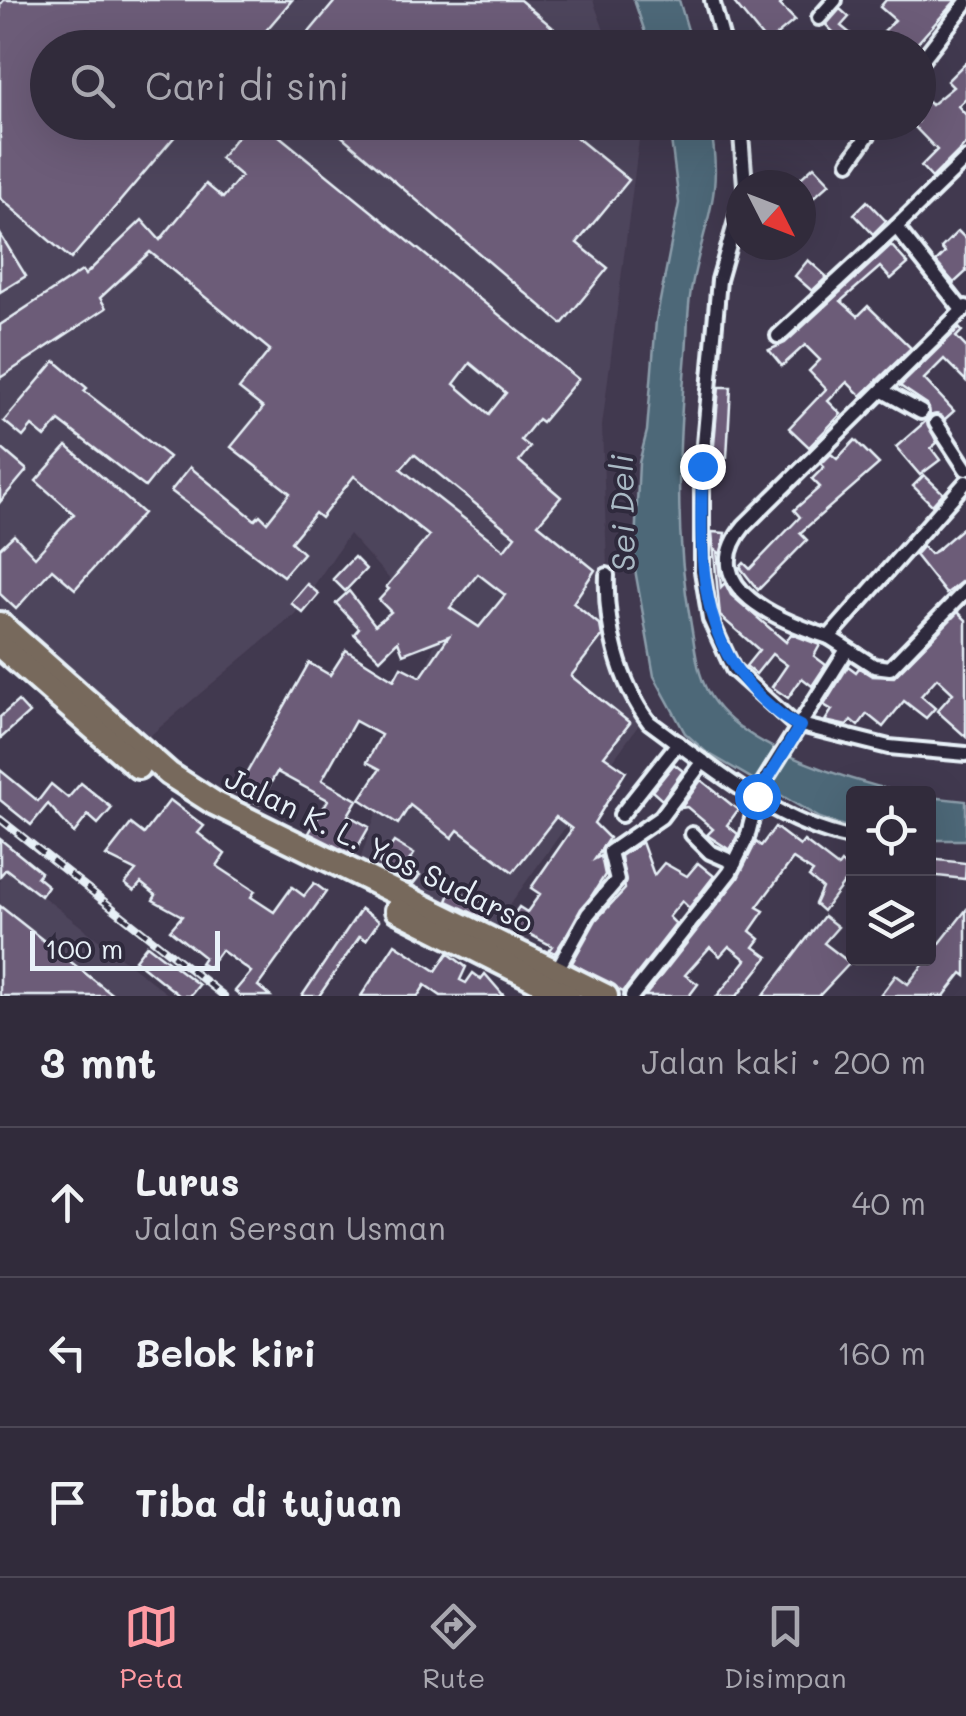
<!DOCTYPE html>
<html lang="id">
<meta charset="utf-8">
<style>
body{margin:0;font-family:Mali,sans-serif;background:#3d3746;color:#f1f3f6}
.controls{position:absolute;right:30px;bottom:30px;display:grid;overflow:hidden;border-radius:10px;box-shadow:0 10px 40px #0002}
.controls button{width:90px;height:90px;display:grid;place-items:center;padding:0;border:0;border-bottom:2px solid #4c4755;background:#312b3b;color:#f1f3f6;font:50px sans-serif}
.compass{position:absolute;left:726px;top:170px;width:90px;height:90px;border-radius:50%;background:#312b3b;box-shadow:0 10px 40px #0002;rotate:132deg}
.scale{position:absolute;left:30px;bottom:25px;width:190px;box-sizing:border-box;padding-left:10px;border:5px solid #e8f1f8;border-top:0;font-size:28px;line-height:35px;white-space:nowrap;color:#e8f1f8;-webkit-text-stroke:8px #2f2a3d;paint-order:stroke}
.stop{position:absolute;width:30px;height:30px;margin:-22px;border:8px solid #1a73e8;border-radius:50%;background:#fff}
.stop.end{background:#1a73e8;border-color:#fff;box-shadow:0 2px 10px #0008}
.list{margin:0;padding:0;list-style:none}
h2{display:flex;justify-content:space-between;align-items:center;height:130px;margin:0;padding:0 40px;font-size:42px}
h2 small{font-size:32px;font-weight:400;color:#a8a7af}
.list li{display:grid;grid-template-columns:65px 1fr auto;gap:30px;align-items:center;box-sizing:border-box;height:150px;padding:0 40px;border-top:2px solid #4c4755}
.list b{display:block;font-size:38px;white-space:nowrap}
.list p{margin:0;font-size:32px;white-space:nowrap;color:#a8a7af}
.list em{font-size:32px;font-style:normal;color:#a8a7af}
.icon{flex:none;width:55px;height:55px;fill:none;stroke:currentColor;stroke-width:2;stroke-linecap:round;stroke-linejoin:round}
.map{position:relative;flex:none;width:966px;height:996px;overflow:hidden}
.search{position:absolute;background:#312b3b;box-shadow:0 10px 40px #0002;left:30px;right:30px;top:30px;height:110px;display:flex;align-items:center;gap:25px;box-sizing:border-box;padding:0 35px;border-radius:55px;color:#a8a7af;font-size:38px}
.sheet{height:580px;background:#312b3b}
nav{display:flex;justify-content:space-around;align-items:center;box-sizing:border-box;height:140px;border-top:2px solid #4c4755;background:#312b3b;font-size:28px;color:#a8a7af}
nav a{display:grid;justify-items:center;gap:5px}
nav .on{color:#ff9aa2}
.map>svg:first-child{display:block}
.built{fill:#4e445b}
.water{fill:#4e6778;stroke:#8c9eab;stroke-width:2.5}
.building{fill:#6c5c78;stroke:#e8f1f8;stroke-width:2.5;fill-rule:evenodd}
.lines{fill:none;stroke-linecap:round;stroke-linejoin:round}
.street-casing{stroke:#e8f1f8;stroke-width:20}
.highway-casing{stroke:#e8f1f8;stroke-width:30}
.street{stroke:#2f2a3d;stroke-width:12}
.highway{stroke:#77695c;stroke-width:22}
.rail-casing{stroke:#e8f1f8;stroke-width:8}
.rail{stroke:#2f2a3d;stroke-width:4;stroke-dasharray:11;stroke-linecap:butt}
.route{stroke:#1a73e8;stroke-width:12}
.labels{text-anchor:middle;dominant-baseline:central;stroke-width:8;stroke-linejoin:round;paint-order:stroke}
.street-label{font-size:30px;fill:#e8f1f8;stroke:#2f2a3d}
.water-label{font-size:32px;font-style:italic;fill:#aabac5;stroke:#2f2a3d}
</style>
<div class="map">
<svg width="966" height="996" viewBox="0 0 966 996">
<rect width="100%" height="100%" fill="#41394f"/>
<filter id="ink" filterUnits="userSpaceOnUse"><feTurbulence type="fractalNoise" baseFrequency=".01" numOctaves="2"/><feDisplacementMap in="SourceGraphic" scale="20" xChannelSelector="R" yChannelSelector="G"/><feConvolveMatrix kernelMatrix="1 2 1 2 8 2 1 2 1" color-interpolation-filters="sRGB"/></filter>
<g filter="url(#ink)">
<g class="built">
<polygon points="0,0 593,0 610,47 48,48 48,122 637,123 640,132 602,426 610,648 640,723 491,931 360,860 438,633 349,534 294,615 146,739 0,618"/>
<polygon points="0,863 170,996 0,996"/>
</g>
<g class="water">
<polygon points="634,0 679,0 693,47 650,47"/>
<path d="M 669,123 L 710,123 C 724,198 705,217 692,285 C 687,307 688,331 686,353 C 678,446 674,533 691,625 C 696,653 697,680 715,703 C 751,751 848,780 904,793 L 854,794 L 853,829 L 820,818 L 706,752 L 685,733 L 654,676 L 634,564 L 639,463 L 647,431 L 656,321 L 679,203 Z"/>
<polygon points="929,797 966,801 966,840 929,840"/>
</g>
<g class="building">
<polygon points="4,0 292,0 251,48 48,48 48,122 187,122 71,259 0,198 0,5"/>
<polygon points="336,0 520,0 577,48 296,48"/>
<polygon points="732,0 784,0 780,5 795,20 767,43"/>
<polygon points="886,0 956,0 913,48 902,48 884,31 895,20 880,7"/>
<polygon points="840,9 849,17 841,26 851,34 843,42 826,25"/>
<polygon points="966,62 966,98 958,106 966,115 966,144 932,178 921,166 937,150 910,122 918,122 918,104 924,98 931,105 953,87 947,81"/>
<path d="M 249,122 L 262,122 L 578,379 L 542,422 L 538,419 L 521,440 L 530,447 L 519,461 L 561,497 L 538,524 L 595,570 L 573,603 L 600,625 L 602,636 L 571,676 L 630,723 L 604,756 L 626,771 L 594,823 L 609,838 L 595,859 L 601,856 L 605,875 L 555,953 L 549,950 L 552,946 L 508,923 L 519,907 L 527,912 L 540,894 L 531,888 L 572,829 L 556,817 L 513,872 L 458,830 L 452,838 L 410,805 L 398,824 L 360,799 L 380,769 L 367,762 L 381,735 L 355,721 L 322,780 L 357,800 L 348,815 L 369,827 L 353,855 L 309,833 L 328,800 L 277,772 L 259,804 L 236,792 L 309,663 L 330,675 L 346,650 L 394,680 L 401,667 L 421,677 L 449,636 L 403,654 L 398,641 L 380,659 L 354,634 L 359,628 L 336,603 L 349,591 L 375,625 L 391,612 L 379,600 L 389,589 L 386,587 L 429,536 L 354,476 L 321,518 L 315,513 L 291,542 L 303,553 L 283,576 L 171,491 L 190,467 L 255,520 L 260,515 L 267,522 L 290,493 L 231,447 L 263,408 L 239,389 L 270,350 L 150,252 L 100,298 L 106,308 L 0,378 L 0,325 L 82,271 L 85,275 L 142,220 L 160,240 L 206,184 L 223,198 L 241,176 L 220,158 ZM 470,363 L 506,393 L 489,414 L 454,384 ZM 414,454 L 515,536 L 504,550 L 401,469 ZM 478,574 L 505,595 L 479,627 L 450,608 Z"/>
<polygon points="325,122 588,122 576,137 629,180 577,243 608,268 562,324"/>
<polygon points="814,166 830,183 809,202 801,194 801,185 793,185"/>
<polygon points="867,201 886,221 873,234 854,214"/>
<polygon points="958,231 966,239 966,272 954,283 936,262 945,253 941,248"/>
<polygon points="0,234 26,276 0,292"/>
<polygon points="891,245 908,264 891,279 880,267 841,301 858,316 868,306 911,348 861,396 847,382 828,401 841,414 809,447 789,428 826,389 809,371 820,360 805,345 782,366 769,350 785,343"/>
<polygon points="808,260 827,277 812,291 795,276"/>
<polygon points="959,328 962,331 956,337 966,347 966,381 944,359 924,379 954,411 945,419 930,415 927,404 900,386"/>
<polygon points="55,361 87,388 84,391 169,457 145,487 59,421 45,437 32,426 23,437 4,421"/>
<polygon points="719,387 731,387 727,457 713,456"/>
<polygon points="927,420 937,443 931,448 940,460 920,475 896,447"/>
<polygon points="855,440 879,464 800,533 807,540 758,590 740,567 744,563 750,569 800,517 794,510 820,487 812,479 824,467 821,464 831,454 837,459"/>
<polygon points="67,446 143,513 75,589 52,569 16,609 0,594 0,548 14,535 35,557 74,514 36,481"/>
<polygon points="0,447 27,470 0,502"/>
<polygon points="924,475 943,493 932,505 913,486"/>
<polygon points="966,525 966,578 946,594 915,555 923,546 930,554 937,550"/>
<polygon points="712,532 725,533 721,554 717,551 721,587 725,583 731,595 786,642 791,634 820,645 814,656 826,665 812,686 802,678 788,698 772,687 787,665 772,654 756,674 746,666 759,650 720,616"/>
<polygon points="354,557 366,569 345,591 333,579"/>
<polygon points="307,584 319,594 303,613 291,603"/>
<polygon points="958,612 966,620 966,737 937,711 953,693 937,678 921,696 935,708 926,718 904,701 883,727 867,714 858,726 851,720 847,726 825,721 832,710 824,705 848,666 856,672 859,668 872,676 894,677"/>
<polygon points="18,701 29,713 0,739 0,717"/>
<polygon points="674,764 683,771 662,800 652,791"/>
<polygon points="0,770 38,801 51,784 68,798 81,783 112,808 98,824 88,815 74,833 48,804 31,825 0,800"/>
<polygon points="701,780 738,810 727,825 738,834 730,850 707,835 713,829 687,807 681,808"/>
<polygon points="170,800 204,826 198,833 225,854 217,866 255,891 251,897 274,912 292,887 304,896 314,883 326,892 258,986 270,996 241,996 235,991 251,972 221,950 208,968 200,963 204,957 170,930 182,916 153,900 156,895 141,883 134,891 125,884 136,871 106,856 131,824 144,834"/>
<polygon points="775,827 800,846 804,841 838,867 841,863 852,872 823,911 815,904 822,888 809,877 813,872 793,859 757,907 764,911 750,931 760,939 754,947 768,957 737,996 717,996 746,960 729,946 720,956 710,947 685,975 698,984 689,996 645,996 738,878 756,842 761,846"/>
<polygon points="0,839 41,872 37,877 48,886 41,896 6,869 0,876"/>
<polygon points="394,842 414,854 406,865 420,875 413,884 379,863"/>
<polygon points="642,842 654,875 664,863 687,876 698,863 714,876 689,908 682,901 669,917 676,924 623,992 572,963 596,920 625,889 621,856"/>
<polygon points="929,859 966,863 965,879 928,875"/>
<polygon points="452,889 493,907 487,920 447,901"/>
<polygon points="0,906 114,996 0,996"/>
<polygon points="361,909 379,921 366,940 360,936 319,996 302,996"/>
<polygon points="966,910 966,976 962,973 944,996 880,996 896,975 908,984"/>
<polygon points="824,916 838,927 824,943 850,963 819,996 763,996"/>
<polygon points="395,944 436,971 448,953 466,967 460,980 466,983 473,973 481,979 485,974 504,996 441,996 425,985 418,996 361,996"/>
<polygon points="147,945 199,985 190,996 180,996 135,960"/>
</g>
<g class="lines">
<g class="street-casing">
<g id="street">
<polyline points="712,0 725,48"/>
<polyline points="819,18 835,0"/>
<polyline points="918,65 966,3"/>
<polyline points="740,122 745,185"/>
<polyline points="849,162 877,122"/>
<polyline points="741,203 719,280 702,466 702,571 710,619 733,669 793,723 889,747 966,754"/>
<polyline points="963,311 896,227 966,159"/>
<polyline points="778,336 896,227"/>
<polyline points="883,391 921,412"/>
<polyline points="936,423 966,469"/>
<polyline points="966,482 829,637 874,666 890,668 966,590"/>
<path d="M 607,575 C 605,624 619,683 649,722 C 711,767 774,822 850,838"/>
<path d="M 829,637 C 783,622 693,588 744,526 L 966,307"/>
<polyline points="621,815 678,743"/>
<polyline points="692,834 710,852 735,863"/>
<polyline points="557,970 588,914 617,880 610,852 661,817 703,761"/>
<polyline points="632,996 730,872 747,838 760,788 846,651"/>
</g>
</g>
<g class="highway-casing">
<g id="highway">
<polyline points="0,624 169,774 214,803 606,996"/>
<polyline points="0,646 138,767"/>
<polyline points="397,910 568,996"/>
</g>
</g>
<use href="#street" class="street"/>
<use href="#highway" class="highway"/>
<g class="rail-casing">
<polyline id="rail" points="0,819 224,996"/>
</g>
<use href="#rail" class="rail"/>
</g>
</g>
<g class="lines" filter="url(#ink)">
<path class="route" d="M 702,466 C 701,550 695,637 762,699 C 774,710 785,720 800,726 L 757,796"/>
</g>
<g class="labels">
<g class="street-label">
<text transform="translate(380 849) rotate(26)">Jalan K. L. Yos Sudarso</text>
</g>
<g class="water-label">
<text transform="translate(621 513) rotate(-91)">Sei Deli</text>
</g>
</g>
</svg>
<div class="controls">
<button><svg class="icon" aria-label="locate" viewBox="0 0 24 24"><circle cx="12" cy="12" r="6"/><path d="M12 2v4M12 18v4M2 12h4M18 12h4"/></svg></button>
<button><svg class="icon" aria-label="layers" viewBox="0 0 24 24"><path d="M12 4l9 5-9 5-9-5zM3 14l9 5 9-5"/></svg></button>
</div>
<svg class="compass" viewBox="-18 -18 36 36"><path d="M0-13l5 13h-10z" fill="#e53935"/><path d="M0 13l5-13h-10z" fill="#a8a7af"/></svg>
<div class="scale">100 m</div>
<div class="stop" style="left:757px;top:796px"></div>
<div class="stop end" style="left:702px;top:466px"></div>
<div class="search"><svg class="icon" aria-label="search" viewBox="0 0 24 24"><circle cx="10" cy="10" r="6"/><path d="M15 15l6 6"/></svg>Cari di sini</div>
</div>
<section class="sheet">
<h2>3 mnt<small>Jalan kaki · 200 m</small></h2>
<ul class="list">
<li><svg class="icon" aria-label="ahead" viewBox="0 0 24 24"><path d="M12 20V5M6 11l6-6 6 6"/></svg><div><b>Lurus</b><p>Jalan Sersan Usman</p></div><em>40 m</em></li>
<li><svg class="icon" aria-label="left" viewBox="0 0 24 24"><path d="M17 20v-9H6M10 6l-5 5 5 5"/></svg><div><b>Belok kiri</b></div><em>160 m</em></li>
<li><svg class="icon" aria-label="arrive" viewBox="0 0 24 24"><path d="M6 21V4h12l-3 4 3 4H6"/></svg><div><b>Tiba di tujuan</b></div></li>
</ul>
</section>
<nav>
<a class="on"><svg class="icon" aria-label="map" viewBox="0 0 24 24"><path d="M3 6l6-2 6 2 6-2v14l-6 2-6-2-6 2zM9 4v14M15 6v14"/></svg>Peta</a>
<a><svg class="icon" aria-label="directions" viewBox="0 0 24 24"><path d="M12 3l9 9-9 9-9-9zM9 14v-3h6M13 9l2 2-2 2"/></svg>Rute</a>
<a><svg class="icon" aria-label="saved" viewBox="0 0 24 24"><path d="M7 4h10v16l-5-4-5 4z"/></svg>Disimpan</a>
</nav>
